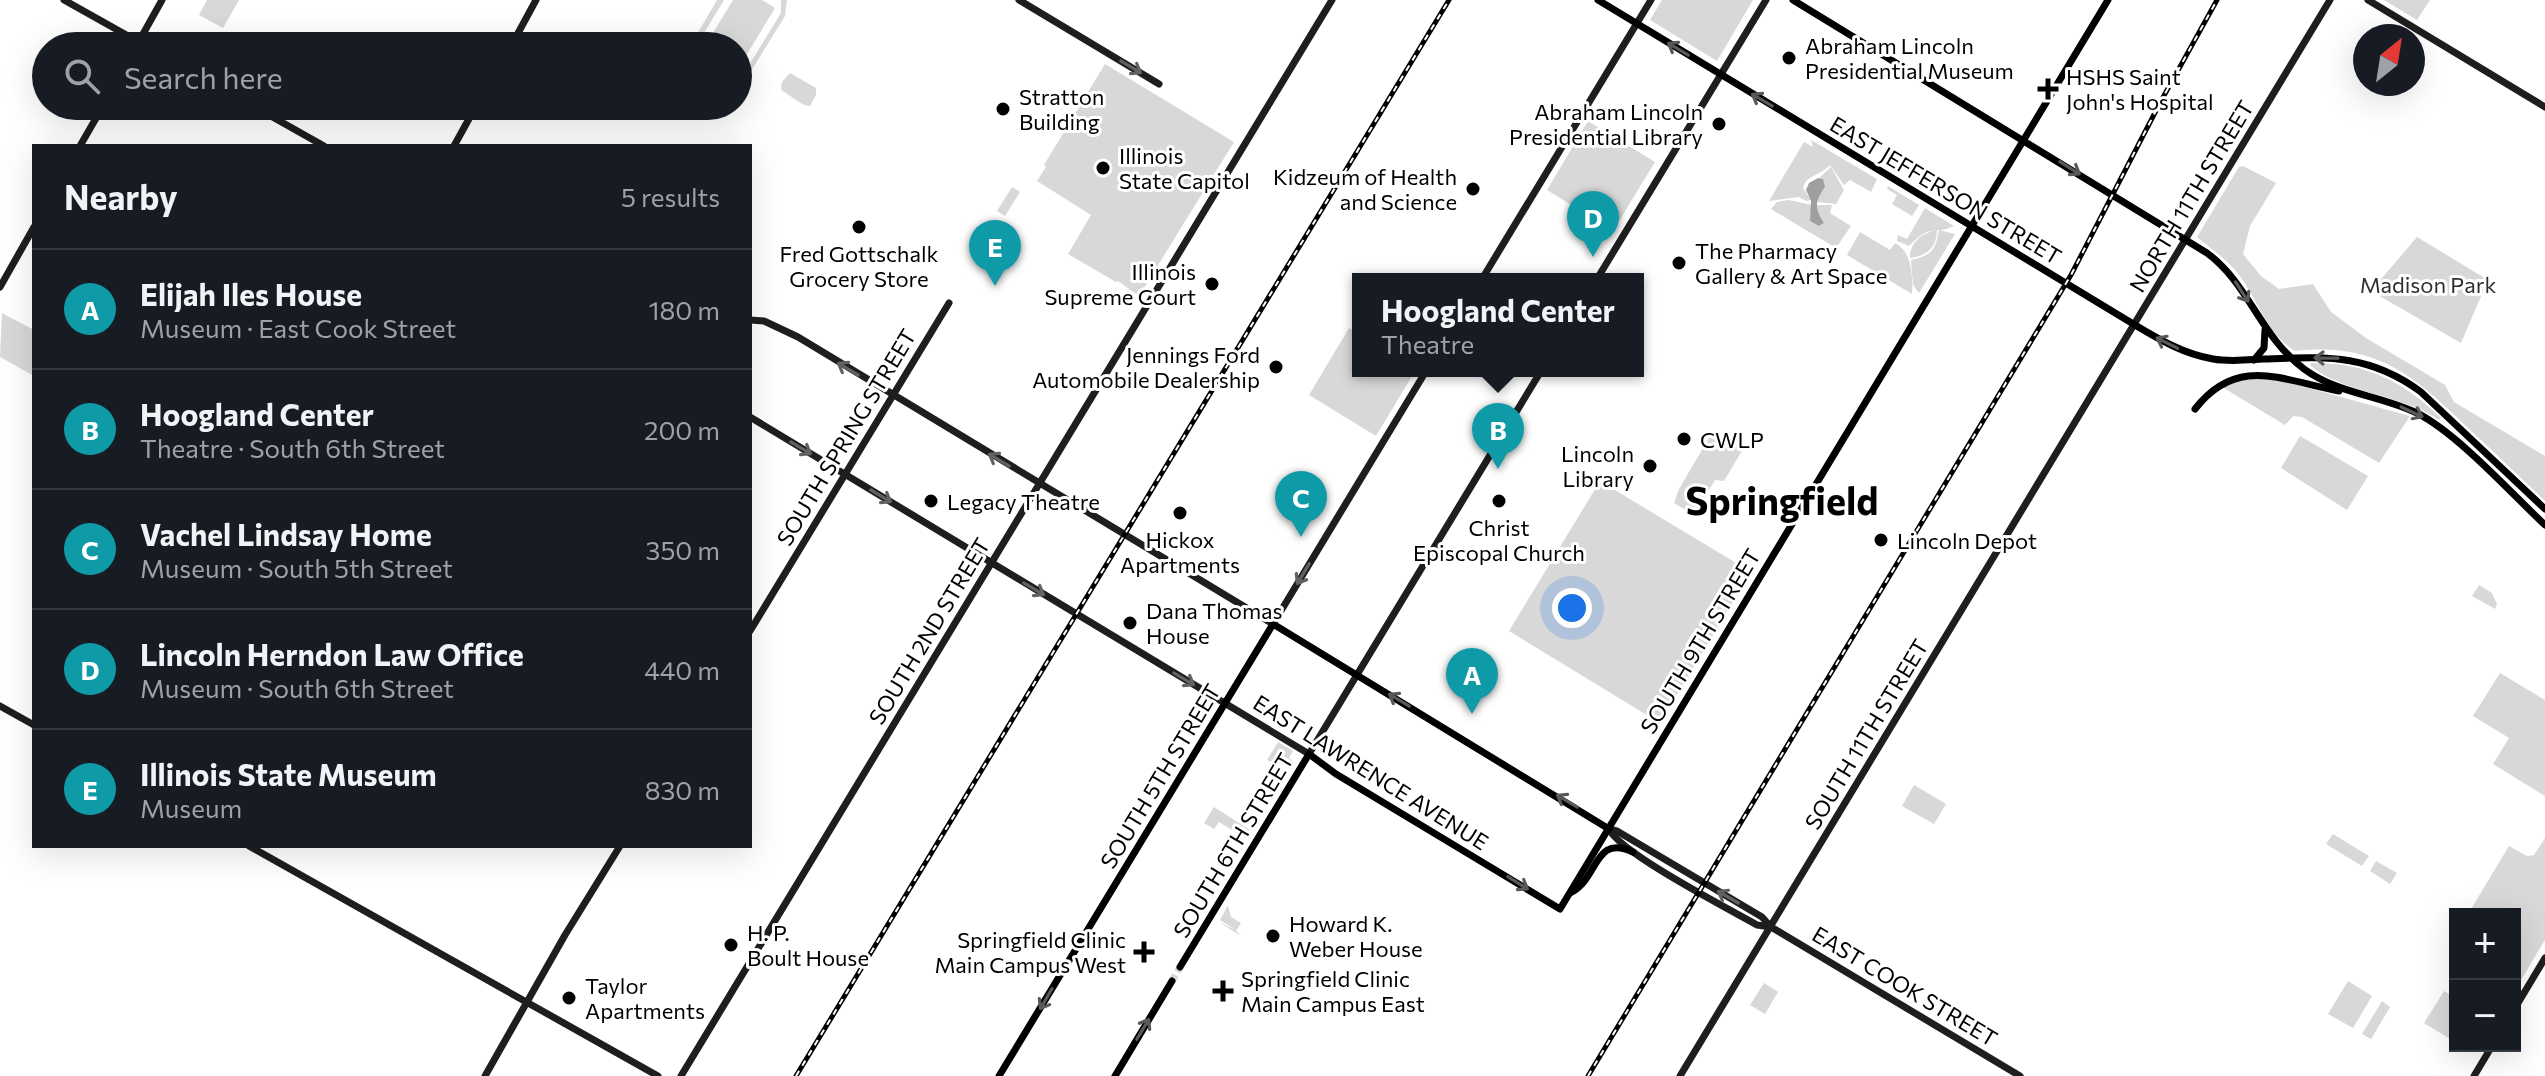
<!DOCTYPE html>
<meta charset="utf-8">
<style>
body{margin:0;font-family:Commissioner,sans-serif;background:#242831;color:#f1f3f6}
.controls{position:absolute;right:24px;bottom:24px;display:grid;overflow:hidden;border-radius:0px;box-shadow:0 8px 32px #0002}
.controls button{width:72px;height:72px;display:grid;place-items:center;padding:0;border:0;border-bottom:2px solid #363941;background:#171b24;color:#f1f3f6;font:40px sans-serif}
.compass{position:absolute;left:2353px;top:24px;width:72px;height:72px;border-radius:50%;background:#171b24;box-shadow:0 8px 32px #0002;rotate:30deg}
.you{position:absolute;left:1572px;top:608px;width:28px;height:28px;margin:-20px;border:6px solid #fff;border-radius:50%;background:#1a73e8;box-shadow:0 0 0 12px #1a73e833}
.badge{display:grid;place-items:center;width:52px;height:52px;border-radius:50%;background:#7c3aed;color:#fff;font-size:26px;font-weight:700}
.pin{position:absolute;translate:-50% -66px;filter:drop-shadow(0 2px 4px #0008)}
.pin::after{content:'';position:absolute;top:42px;width:28px;height:24px;background:inherit;clip-path:polygon(0 0,100% 0,50% 100%)}
.popup{position:absolute;left:1352px;top:273px;width:292px;height:104px;box-sizing:border-box;display:grid;place-content:center;border-radius:0px;background:#171b24;filter:drop-shadow(0 2px 6px #0005);font-size:26px;white-space:nowrap;color:#9ea1a6}
.popup b{font-size:30px;color:#f1f3f6}
.popup::after{content:'';position:absolute;left:50%;top:100%;margin-left:-16px;border:16px solid transparent;border-top-color:#171b24}
.list{margin:0;padding:0;list-style:none}
h2{display:flex;justify-content:space-between;align-items:center;height:104px;margin:0;padding:0 32px;font-size:34px}
h2 small{font-size:26px;font-weight:400;color:#9ea1a6}
.list li{display:grid;grid-template-columns:52px 1fr auto;gap:24px;align-items:center;box-sizing:border-box;height:120px;padding:0 32px;border-top:2px solid #363941}
.list b{display:block;font-size:30px;white-space:nowrap}
.list p{margin:0;font-size:26px;white-space:nowrap;color:#9ea1a6}
.list em{font-size:26px;font-style:normal;color:#9ea1a6}
.icon{flex:none;width:44px;height:44px;fill:none;stroke:currentColor;stroke-width:2;stroke-linecap:round;stroke-linejoin:round}
.map{position:relative;flex:none;width:2545px;height:1076px;overflow:hidden}
.search{position:absolute;background:#171b24;box-shadow:0 8px 32px #0002;left:32px;top:32px;width:720px;height:88px;display:flex;align-items:center;gap:20px;box-sizing:border-box;padding:0 28px;border-radius:44px;color:#9ea1a6;font-size:30px}
.panel{position:absolute;background:#171b24;box-shadow:0 8px 32px #0002;left:32px;top:144px;width:720px;height:704px;border-radius:0px}
.map>svg:first-child{display:block}
.green{fill:#d8d8d8}
.water{fill:#9f9f9f}
.lines{fill:none;stroke-linecap:round;stroke-linejoin:round}
.primary-tunnel{stroke:#d9d9d9;stroke-width:7;stroke-dasharray:7 3.5;stroke-linecap:butt}
.secondary{stroke:#1e1e1e;stroke-width:7}
.primary{stroke:#000;stroke-width:7}
.rail-casing{stroke:#000;stroke-width:5}
.rail{stroke:#fff;stroke-width:2;stroke-dasharray:6;stroke-linecap:butt}
.oneway{stroke:#595959}
.oneway2{stroke:#626262}
.poi-dot{fill:#000;stroke:#fff;stroke-width:3}
.labels{text-anchor:middle;dominant-baseline:central;stroke-width:6;stroke-linejoin:round;paint-order:stroke}
.poi-label{font-size:22px;fill:#000;stroke:#fff;text-anchor:start}
.street-label{font-size:22px;fill:#000;stroke:#fff}
.park-label{font-size:22px;fill:#2f2f2f;stroke:#fff}
.town-label{font-size:38px;font-weight:bold;fill:#000;stroke:#fff}
</style>
<div class="map">
<svg width="2545" height="1076" viewBox="0 0 2545 1076">
<rect width="100%" height="100%" fill="#fff"/>
<g class="green">
<polygon points="207,0 239,0 223,28 199,15"/>
<polygon points="717,0 724,0 696,46 690,46"/>
<polygon points="733,0 762,0 775,8 738,69 738,46 705,46"/>
<polygon points="781,0 787,0 785,16 738,92 738,83 781,13"/>
<polygon points="1662,0 1753,0 1717,61 1650,20"/>
<polygon points="2384,0 2430,0 2417,20"/>
<polygon points="1105,64 1234,142 1139,296 1118,281 1116,282 1068,254 1091,215 1037,181 1046,167 1044,165"/>
<polygon points="790,73 816,88 816,95 810,106 804,105 781,90 782,82"/>
<polygon points="1588,121 1655,162 1613,231 1547,190"/>
<path d="M 1811,140 L 1877,179 L 1871,192 L 1850,180 L 1844,185 L 1830,165 C 1820,176 1807,174 1803,188 L 1811,200 L 1806,201 L 1799,197 L 1769,201 L 1804,142 L 1813,147 Z"/>
<path d="M 2243,166 L 2276,183 L 2250,226 L 2243,254 L 2261,276 L 2279,289 L 2313,284 L 2331,312 L 2366,338 L 2445,385 L 2454,402 L 2545,456 L 2545,501 C 2519,476 2494,452 2468,428 C 2413,375 2377,342 2295,351 C 2268,335 2257,299 2239,275 C 2227,259 2211,249 2197,237 L 2239,167 Z"/>
<polygon points="1831,167 1844,190 1836,204 1817,202 1818,196 1825,187 1820,177"/>
<polygon points="1888,186 1919,205 1912,216 1892,204 1897,195 1887,189"/>
<polygon points="1012,187 1020,192 1005,216 997,211"/>
<polygon points="1789,200 1812,205 1810,221 1820,226 1824,223 1816,211 1816,205 1832,205 1830,213 1851,226 1836,248 1771,209 1777,202"/>
<path d="M 1925,208 L 1954,226 C 1933,236 1932,222 1909,246 L 1897,241 L 1898,235 L 1907,239 Z"/>
<path d="M 1937,230 C 1937,248 1926,256 1910,258 C 1909,243 1923,232 1937,230 Z"/>
<path d="M 1939,230 L 1955,234 L 1919,293 L 1913,285 L 1911,260 C 1931,256 1936,250 1939,230 Z"/>
<path d="M 1860,232 L 1890,250 L 1895,243 C 1912,251 1913,278 1912,294 L 1847,255 Z"/>
<polygon points="2417,237 2488,280 2461,343 2371,291"/>
<polygon points="2,313 34,330 34,376 0,357"/>
<polygon points="1349,328 1358,333 1358,371 1415,371 1376,436 1309,395"/>
<path d="M 2311,363 C 2365,362 2403,381 2441,418 L 2439,420 C 2400,393 2341,393 2310,365 Z"/>
<polygon points="2244,378 2272,378 2410,416 2379,463 2302,417 2293,416 2285,425 2222,387"/>
<polygon points="1713,431 1743,449 1724,481 1715,480 1694,515 1674,503 1679,489"/>
<polygon points="2300,436 2368,476 2347,510 2281,468"/>
<polygon points="1600,481 1751,572 1660,723 1509,631"/>
<polygon points="2479,585 2492,593 2497,604 2495,609 2472,596"/>
<polygon points="2500,673 2545,700 2545,796 2493,764 2509,738 2473,716"/>
<polygon points="1278,742 1293,751 1289,758 1293,761 1288,768 1275,761 1273,763 1267,760"/>
<polygon points="1914,785 1946,804 1934,824 1902,806"/>
<polygon points="1214,807 1250,830 1245,838 1219,822 1214,829 1204,823"/>
<polygon points="2333,834 2369,856 2362,866 2326,844"/>
<polygon points="2545,838 2545,940 2515,990 2515,914 2468,914 2509,846 2527,856 2534,855"/>
<polygon points="2376,861 2397,873 2390,884 2370,871"/>
<polygon points="1228,905 1231,917 1241,923 1236,931 1241,936 1219,922 1236,930 1220,920"/>
<polygon points="2348,981 2372,996 2353,1028 2328,1014"/>
<polygon points="1764,983 1778,992 1765,1014 1750,1005"/>
<polygon points="2444,991 2455,998 2455,1042 2424,1023"/>
<polygon points="2382,1001 2390,1007 2371,1039 2362,1034"/>
</g>
<path class="water" d="M 1818,178 L 1823,179 L 1825,187 C 1815,201 1814,208 1824,223 L 1819,226 L 1810,221 L 1811,201 L 1806,190 L 1809,183 Z"/>
<g class="lines">
<polyline class="primary-tunnel" points="1172,981 1180,967"/>
<g class="secondary">
<polyline points="64,0 146,46"/>
<polyline points="1019,0 1159,84"/>
<polyline points="2368,0 2545,107"/>
<polyline points="138,43 162,0"/>
<polyline points="511,46 536,0"/>
<polyline points="253,106 324,146"/>
<polyline points="80,146 103,106"/>
<polyline points="454,146 476,106"/>
<polyline points="1482,279 1651,0"/>
<polyline points="1597,279 1766,0"/>
<polyline points="0,287 34,227"/>
<polyline points="750,320 764,321 798,337 1273,624 1426,371"/>
<polyline points="750,417 1309,754 1541,371"/>
<polyline points="750,631 949,303"/>
<polyline points="0,706 34,725"/>
<polyline points="1609,829 1617,831 1762,917 1771,927 2020,1076"/>
<path d="M 1609,829 C 1620,853 1729,909 1757,925 L 1771,927"/>
<polyline points="249,846 658,1076"/>
<polyline points="2515,1008 2545,958"/>
<polyline points="485,1076 565,935 620,846"/>
<polyline points="681,1076 1332,0"/>
<polyline points="1680,1076 2330,0"/>
<polyline points="2474,1076 2492,1046"/>
</g>
<g class="primary">
<path d="M 1598,0 L 2135,325 C 2160,340 2184,354 2213,359 C 2230,362 2246,360 2263,359 C 2325,357 2368,353 2421,392 L 2545,509"/>
<path d="M 1793,0 L 2207,253 C 2249,284 2260,336 2304,369 C 2338,394 2380,395 2417,413 C 2458,434 2510,492 2545,525"/>
<polyline points="2254,360 2264,348 2265,330"/>
<path d="M 2195,409 C 2238,354 2283,381 2339,391"/>
<path d="M 1572,892 C 1599,877 1594,834 1633,852"/>
<polyline points="1180,967 1309,754 1336,774 1560,909 2108,0"/>
<polyline points="999,1076 1273,624 1609,829"/>
<polyline points="1115,1076 1172,981"/>
</g>
<g class="rail-casing">
<g id="rail">
<polyline points="796,1076 1449,0"/>
<polyline points="1588,1076 2071,275 2161,101 2217,0"/>
</g>
</g>
<use href="#rail" class="rail"/>
</g>
<defs><path id="oneway-shaft" d="M-6 0H5M1.5-3L5.5 0L1.5 3" fill="none" stroke-width="1.6" stroke-linecap="round" stroke-linejoin="round" transform="scale(2)"/></defs>
<g class="oneway">
<use href="#oneway-shaft" transform="translate(1678 49) rotate(-149)"/>
<use href="#oneway-shaft" transform="translate(1762 100) rotate(-149)"/>
<use href="#oneway-shaft" transform="translate(2070 168) rotate(32)"/>
<use href="#oneway-shaft" transform="translate(2242 292) rotate(57)"/>
<use href="#oneway-shaft" transform="translate(2167 343) rotate(-153)"/>
<use href="#oneway-shaft" transform="translate(2326 358) rotate(-179)"/>
<use href="#oneway-shaft" transform="translate(2412 412) rotate(25)"/>
<use href="#oneway-shaft" transform="translate(1399 700) rotate(-149)"/>
<use href="#oneway-shaft" transform="translate(1567 801) rotate(-149)"/>
<use href="#oneway-shaft" transform="translate(1518 883) rotate(32)"/>
<use href="#oneway-shaft" transform="translate(1046 999) rotate(120)"/>
<use href="#oneway-shaft" transform="translate(1143 1029) rotate(-59)"/>
</g>
<g class="oneway2">
<use href="#oneway-shaft" transform="translate(1131 67) rotate(31)"/>
<use href="#oneway-shaft" transform="translate(848 369) rotate(-149)"/>
<use href="#oneway-shaft" transform="translate(801 448) rotate(31)"/>
<use href="#oneway-shaft" transform="translate(999 460) rotate(-149)"/>
<use href="#oneway-shaft" transform="translate(881 496) rotate(31)"/>
<use href="#oneway-shaft" transform="translate(1303 574) rotate(121)"/>
<use href="#oneway-shaft" transform="translate(1034 589) rotate(31)"/>
<use href="#oneway-shaft" transform="translate(1184 679) rotate(31)"/>
<use href="#oneway-shaft" transform="translate(1728 897) rotate(-150)"/>
</g>
<g class="poi-dot">
<circle cx="1789" cy="58" r="8"/>
<path d="M2044 77h8v8h8v8h-8v8h-8v-8h-8v-8h8z"/>
<circle cx="1003" cy="109" r="8"/>
<circle cx="1719" cy="124" r="8"/>
<circle cx="1103" cy="168" r="8"/>
<circle cx="1473" cy="189" r="8"/>
<circle cx="859" cy="227" r="8"/>
<circle cx="1679" cy="263" r="8"/>
<circle cx="1212" cy="284" r="8"/>
<circle cx="1276" cy="367" r="8"/>
<circle cx="1684" cy="439" r="8"/>
<circle cx="1650" cy="466" r="8"/>
<circle cx="931" cy="501" r="8"/>
<circle cx="1499" cy="501" r="8"/>
<circle cx="1180" cy="513" r="8"/>
<circle cx="1881" cy="540" r="8"/>
<circle cx="1130" cy="623" r="8"/>
<circle cx="1273" cy="936" r="8"/>
<circle cx="731" cy="945" r="8"/>
<path d="M1140 940h8v8h8v8h-8v8h-8v-8h-8v-8h8z"/>
<path d="M1219 979h8v8h8v8h-8v8h-8v-8h-8v-8h8z"/>
<circle cx="569" cy="998" r="8"/>
</g>
<g class="labels">
<g class="poi-label">
<text x="1805" y="45">Abraham Lincoln<tspan x="1805" dy="25">Presidential Museum</tspan></text>
<text x="2066" y="76">HSHS Saint<tspan x="2066" dy="25">John's Hospital</tspan></text>
<text x="1019" y="96">Stratton<tspan x="1019" dy="25">Building</tspan></text>
<text x="1703" y="111" text-anchor="end">Abraham Lincoln<tspan x="1703" dy="25">Presidential Library</tspan></text>
<text x="1119" y="155">Illinois<tspan x="1119" dy="25">State Capitol</tspan></text>
<text x="1457" y="176" text-anchor="end">Kidzeum of Health<tspan x="1457" dy="25">and Science</tspan></text>
<text x="1695" y="250">The Pharmacy<tspan x="1695" dy="25">Gallery &amp; Art Space</tspan></text>
<text x="859" y="253" text-anchor="middle">Fred Gottschalk<tspan x="859" dy="25">Grocery Store</tspan></text>
<text x="1196" y="271" text-anchor="end">Illinois<tspan x="1196" dy="25">Supreme Court</tspan></text>
<text x="1260" y="354" text-anchor="end">Jennings Ford<tspan x="1260" dy="25">Automobile Dealership</tspan></text>
<text x="1700" y="439">CWLP</text>
<text x="1634" y="453" text-anchor="end">Lincoln<tspan x="1634" dy="25">Library</tspan></text>
<text x="947" y="501">Legacy Theatre</text>
<text x="1499" y="527" text-anchor="middle">Christ<tspan x="1499" dy="25">Episcopal Church</tspan></text>
<text x="1180" y="539" text-anchor="middle">Hickox<tspan x="1180" dy="25">Apartments</tspan></text>
<text x="1897" y="540">Lincoln Depot</text>
<text x="1146" y="610">Dana Thomas<tspan x="1146" dy="25">House</tspan></text>
<text x="1289" y="923">Howard K.<tspan x="1289" dy="25">Weber House</tspan></text>
<text x="747" y="932">H. P.<tspan x="747" dy="25">Boult House</tspan></text>
<text x="1126" y="939" text-anchor="end">Springfield Clinic<tspan x="1126" dy="25">Main Campus West</tspan></text>
<text x="1241" y="978">Springfield Clinic<tspan x="1241" dy="25">Main Campus East</tspan></text>
<text x="585" y="985">Taylor<tspan x="585" dy="25">Apartments</tspan></text>
</g>
<g class="street-label">
<text transform="translate(1946 190) rotate(31)">EAST JEFFERSON STREET</text>
<text transform="translate(2191 196) rotate(-59)">NORTH 11TH STREET</text>
<text transform="translate(846 437) rotate(-59)">SOUTH SPRING STREET</text>
<text transform="translate(929 631) rotate(-59)">SOUTH 2ND STREET</text>
<text transform="translate(1700 641) rotate(-59)">SOUTH 9TH STREET</text>
<text transform="translate(1866 734) rotate(-59)">SOUTH 11TH STREET</text>
<text transform="translate(1371 772) rotate(32)">EAST LAWRENCE AVENUE</text>
<text transform="translate(1160 776) rotate(-59)">SOUTH 5TH STREET</text>
<text transform="translate(1233 845) rotate(-59)">SOUTH 6TH STREET</text>
<text transform="translate(1905 986) rotate(31)">EAST COOK STREET</text>
</g>
<g class="park-label">
<text x="2428" y="284">Madison Park</text>
</g>
<g class="town-label">
<text x="1782" y="499">Springfield</text>
</g>
</g>
</svg>
<div class="controls">
<button>+</button>
<button>−</button>
</div>
<svg class="compass" viewBox="-18 -18 36 36"><path d="M0-13l5 13h-10z" fill="#e53935"/><path d="M0 13l5-13h-10z" fill="#9ea1a6"/></svg>
<div class="you"></div>
<div class="pin badge" style="left:1472px;top:714px;background:#0f9aa8">A</div>
<div class="pin badge" style="left:1498px;top:469px;background:#0f9aa8">B</div>
<div class="popup"><b>Hoogland Center</b>Theatre</div>
<div class="pin badge" style="left:1301px;top:537px;background:#0f9aa8">C</div>
<div class="pin badge" style="left:1593px;top:257px;background:#0f9aa8">D</div>
<div class="pin badge" style="left:995px;top:286px;background:#0f9aa8">E</div>
<div class="search"><svg class="icon" aria-label="search" viewBox="0 0 24 24"><circle cx="10" cy="10" r="6"/><path d="M15 15l6 6"/></svg>Search here</div>
<section class="panel">
<h2>Nearby<small>5 results</small></h2>
<ul class="list">
<li><span class="badge" style="background:#0f9aa8">A</span><div><b>Elijah Iles House</b><p>Museum · East Cook Street</p></div><em>180 m</em></li>
<li><span class="badge" style="background:#0f9aa8">B</span><div><b>Hoogland Center</b><p>Theatre · South 6th Street</p></div><em>200 m</em></li>
<li><span class="badge" style="background:#0f9aa8">C</span><div><b>Vachel Lindsay Home</b><p>Museum · South 5th Street</p></div><em>350 m</em></li>
<li><span class="badge" style="background:#0f9aa8">D</span><div><b>Lincoln Herndon Law Office</b><p>Museum · South 6th Street</p></div><em>440 m</em></li>
<li><span class="badge" style="background:#0f9aa8">E</span><div><b>Illinois State Museum</b><p>Museum</p></div><em>830 m</em></li>
</ul>
</section>
</div>
